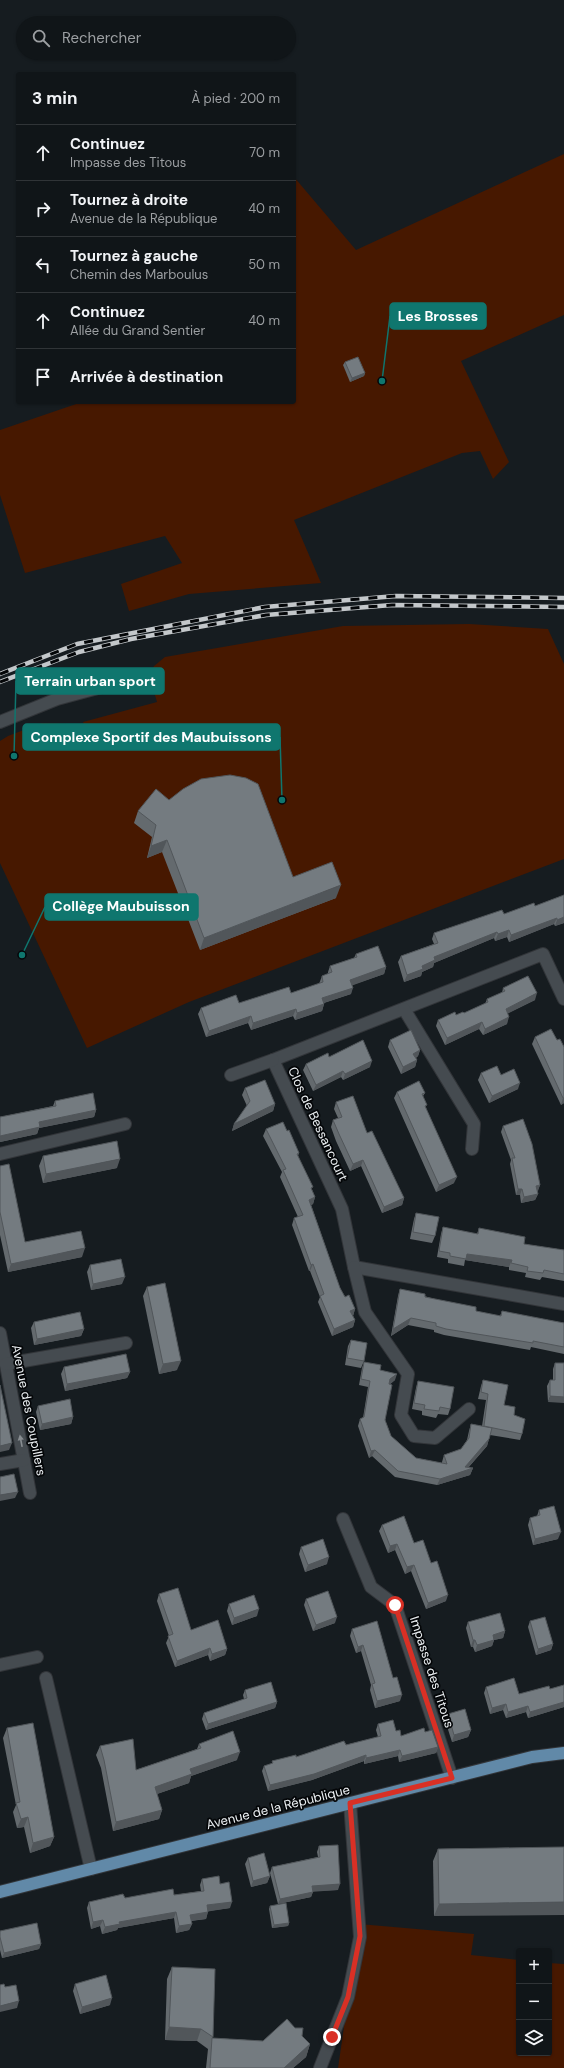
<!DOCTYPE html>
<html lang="fr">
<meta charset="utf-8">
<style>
body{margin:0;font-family:"DM Sans",sans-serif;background:#191e21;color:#f1f3f6}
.controls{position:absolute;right:12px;bottom:12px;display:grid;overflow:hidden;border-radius:4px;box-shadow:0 1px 3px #0004}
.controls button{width:36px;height:36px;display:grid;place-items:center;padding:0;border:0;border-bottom:1px solid #303437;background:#101518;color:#f1f3f6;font:20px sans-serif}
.stop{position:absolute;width:12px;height:12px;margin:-9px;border:3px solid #d93025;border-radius:50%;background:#fff}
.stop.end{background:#d93025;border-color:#fff;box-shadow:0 1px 4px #0008}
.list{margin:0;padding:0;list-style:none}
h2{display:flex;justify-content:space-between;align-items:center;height:52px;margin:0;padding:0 16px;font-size:17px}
h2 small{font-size:13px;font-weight:400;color:#9c9fa2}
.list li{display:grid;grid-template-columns:26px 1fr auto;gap:12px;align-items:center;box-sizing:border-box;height:56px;padding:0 16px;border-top:1px solid #303437}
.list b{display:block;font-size:15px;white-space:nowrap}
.list p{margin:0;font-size:13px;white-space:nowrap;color:#9c9fa2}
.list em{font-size:13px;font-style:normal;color:#9c9fa2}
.icon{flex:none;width:22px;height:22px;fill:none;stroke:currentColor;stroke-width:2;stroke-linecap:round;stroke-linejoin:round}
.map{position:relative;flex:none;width:564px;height:2068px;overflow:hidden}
.search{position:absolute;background:#101518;box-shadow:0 1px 3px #0004;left:16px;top:16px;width:280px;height:44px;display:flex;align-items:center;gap:10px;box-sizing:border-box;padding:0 14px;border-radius:22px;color:#9c9fa2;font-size:15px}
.panel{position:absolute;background:#101518;box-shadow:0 1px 3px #0004;left:16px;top:72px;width:280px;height:332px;border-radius:4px}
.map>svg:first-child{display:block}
.green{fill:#471800}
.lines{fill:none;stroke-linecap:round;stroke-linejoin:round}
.minor-casing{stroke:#323539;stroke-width:14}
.primary-casing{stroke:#323539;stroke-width:14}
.minor{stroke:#454b50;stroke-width:12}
.primary{stroke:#6189a8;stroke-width:12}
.rail-casing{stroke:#c3c7ca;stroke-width:4.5}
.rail{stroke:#040608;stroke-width:3;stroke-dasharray:9;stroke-linecap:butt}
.wall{fill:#646a6e}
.shaded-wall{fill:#51565a}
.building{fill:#747b80;stroke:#51565a}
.oneway{fill:#888d91}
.route{stroke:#d93025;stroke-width:5}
.labels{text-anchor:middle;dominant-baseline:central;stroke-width:3.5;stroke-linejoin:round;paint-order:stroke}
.street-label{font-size:13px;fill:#ecf0f3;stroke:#040608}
.leader{fill:none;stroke:#0f766e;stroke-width:1.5}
.callout-dot{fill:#0f766e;stroke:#040608;stroke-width:1.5}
.callout{fill:#0f766e;stroke:#0f766e;stroke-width:1.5}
.callout-label{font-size:14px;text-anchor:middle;font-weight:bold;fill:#fff}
</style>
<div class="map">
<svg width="564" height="2068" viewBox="0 0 564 2068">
<rect width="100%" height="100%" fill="#161c20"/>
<g class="green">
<polygon points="564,154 564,315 461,361 509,462 493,479 480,451 462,453 294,520 321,583 189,594 129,611 121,584 182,563 165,536 25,573 0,495 0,430 82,402 294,402 294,177 356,250"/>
<polygon points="469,624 548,629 564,664 564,859 189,1002 87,1048 0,863 0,741 8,736 42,723 66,724 70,734 85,727 83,722 157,702 149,675 154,666 165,657 343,626"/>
<polygon points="359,1924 474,1934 471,1955 519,1960 519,2053 549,2053 549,1963 564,1964 564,2068 338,2068"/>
</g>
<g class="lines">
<g class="minor-casing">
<g id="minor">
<polyline points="0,722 57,699 131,679"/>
<polyline points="564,999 543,954 273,1060 342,1209 354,1267 564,1304"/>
<polyline points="404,1009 474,1124 472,1149"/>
<polyline points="231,1075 273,1060"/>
<polyline points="0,1154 125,1124"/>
<polyline points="354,1267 365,1312 408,1374 401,1415 414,1436 435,1438 469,1409"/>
<polyline points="0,1333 30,1493"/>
<polyline points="6,1364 126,1343"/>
<polyline points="0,1464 24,1460"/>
<polyline points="343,1519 371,1587 395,1605 452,1778"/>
<polyline points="0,1665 37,1657"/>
<polyline points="46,1678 91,1869"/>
<polyline points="320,2068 348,1997 360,1937 350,1803"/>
</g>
</g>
<g class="primary-casing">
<polyline id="primary" points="0,1892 532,1757 564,1753"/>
</g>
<use href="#minor" class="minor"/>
<use href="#primary" class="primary"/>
<g class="rail-casing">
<g id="rail">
<polyline points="0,674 77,644 265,607 396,596 564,598"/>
<polyline points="0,682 79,652 131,639 266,615 392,605 564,607"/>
</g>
</g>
<use href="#rail" class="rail"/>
</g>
<g class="wall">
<polygon points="345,362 365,373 364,376 350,382 343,365"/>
<polygon points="169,800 293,877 336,898 200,950 162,852 147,858 152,837 134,823 138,811"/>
<polygon points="564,895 564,923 555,926 554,924 509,942 507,937 495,941 494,938 434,963 433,967 422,972 421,976 404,982 398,962 401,956 434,944 432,939 434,933 535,906"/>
<polygon points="356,954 386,967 384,974 352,985 351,994 324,1003 324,1004 322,1011 295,1020 293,1016 251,1030 248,1023 206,1037 198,1014 201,1008 239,1003 291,993 319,984 322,976 328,974 328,972 330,966 354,958"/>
<polygon points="503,988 535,1000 508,1013 507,1024 483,1035 479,1029 445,1045 436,1026 438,1020 464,1013 485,1004 487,999 502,993"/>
<polygon points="535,1037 557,1040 564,1103 561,1105 532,1044"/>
<polygon points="390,1040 420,1050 418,1056 416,1058 417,1060 415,1067 401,1074 388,1047"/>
<polygon points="329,1057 370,1067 343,1080 341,1077 313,1091 303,1070 306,1064"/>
<polygon points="481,1073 501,1075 518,1089 489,1103 478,1080"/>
<polygon points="245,1088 275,1104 273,1111 232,1131 234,1124 247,1106 242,1095"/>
<polygon points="397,1092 425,1093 423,1096 426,1108 454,1183 436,1192 394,1098"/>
<polygon points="55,1101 96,1110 94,1117 39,1128 37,1134 0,1142 0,1117 53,1106"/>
<polygon points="336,1102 367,1133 404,1198 402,1205 382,1213 361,1166 350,1171 336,1141 331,1127 333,1120 338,1118 334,1109"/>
<polygon points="503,1126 540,1185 537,1192 538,1194 535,1200 521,1203 520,1195 516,1195 510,1164 511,1160 501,1132"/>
<polygon points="266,1129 287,1131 299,1153 298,1156 315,1197 313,1204 311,1205 340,1288 345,1297 355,1309 353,1316 355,1320 353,1327 332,1336 318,1302 320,1297 310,1271 309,1271 292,1225 294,1218 298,1217 280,1177 282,1172 263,1136"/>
<polygon points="43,1156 117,1168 43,1183 39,1166"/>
<polygon points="0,1166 25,1242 82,1257 8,1272 0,1235"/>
<polygon points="416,1213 435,1236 432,1243 410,1239 414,1219"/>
<polygon points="443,1227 477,1234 479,1228 524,1244 564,1250 564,1281 542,1277 540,1280 525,1277 526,1273 509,1270 509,1267 465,1260 464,1266 448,1263 448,1259 437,1257 441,1234"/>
<polygon points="90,1265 122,1284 91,1290 87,1272"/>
<polygon points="147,1287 177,1370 159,1374 143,1296"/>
<polygon points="400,1289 476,1311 500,1316 502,1311 564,1323 564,1354 531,1347 530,1350 444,1335 434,1332 434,1330 408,1325 391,1336 398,1296"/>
<polygon points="34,1322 84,1329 81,1336 34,1345 31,1328"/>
<polygon points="351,1340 364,1361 361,1368 345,1365 348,1346"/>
<polygon points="364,1362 380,1370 395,1380 390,1384 385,1420 391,1436 416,1458 442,1463 442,1462 444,1455 461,1449 467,1440 469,1431 471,1424 482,1426 486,1400 478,1399 481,1386 483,1380 504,1405 514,1415 522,1434 520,1440 490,1435 487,1446 468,1468 473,1468 470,1475 437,1485 395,1477 372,1456 369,1458 358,1426 360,1419 363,1418 368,1387 359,1385 362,1368"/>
<polygon points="555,1363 564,1363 548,1402 547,1386 550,1380 553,1380 553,1369"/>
<polygon points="64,1367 130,1372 127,1378 65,1391 61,1374"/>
<polygon points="418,1381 450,1409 448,1415 438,1414 436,1418 422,1415 422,1411 412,1409 416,1388"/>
<polygon points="38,1406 73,1417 71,1424 40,1430 36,1412"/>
<polygon points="539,1510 558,1539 533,1545 528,1525 530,1518 537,1516"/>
<polygon points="382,1525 414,1543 431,1563 446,1601 426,1609 411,1571 405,1574 395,1550 388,1553 379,1531"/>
<polygon points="301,1547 327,1564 305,1572 299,1554"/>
<polygon points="159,1594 191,1630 227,1649 225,1655 210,1661 208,1655 175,1667 166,1643 169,1636 157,1601"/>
<polygon points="306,1599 335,1623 313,1631 304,1605"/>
<polygon points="229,1604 257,1616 232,1625 227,1611"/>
<polygon points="530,1621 553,1644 551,1650 536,1655 528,1627"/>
<polygon points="468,1622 505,1631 503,1638 494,1640 492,1646 475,1652 473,1647 471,1647 466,1628"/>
<polygon points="352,1629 393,1678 400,1701 375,1708 370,1690 371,1685 361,1651 356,1653 350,1636"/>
<polygon points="564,1685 564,1707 528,1718 526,1712 506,1718 503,1710 490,1714 484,1693 486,1687 519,1694 550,1689"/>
<polygon points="245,1690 277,1702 275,1708 206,1730 202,1719 204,1713 244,1699 243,1695"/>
<polygon points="448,1714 471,1730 468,1737 452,1742 445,1720"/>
<polygon points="378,1724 396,1731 401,1736 425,1732 438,1747 436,1753 399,1762 398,1756 364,1764 364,1761 312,1780 268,1791 262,1771 264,1766 272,1764 272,1761 296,1757 378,1737 376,1730"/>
<polygon points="7,1728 54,1837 50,1846 30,1853 24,1827 17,1828 13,1812 16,1805 3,1738"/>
<polygon points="199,1744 237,1760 191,1776 189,1783 157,1794 162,1810 159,1819 113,1831 101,1768 96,1755 100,1746 136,1770 197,1749"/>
<polygon points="319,1846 338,1890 313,1891 311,1897 278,1904 270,1873 272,1867 318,1857 317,1852"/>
<polygon points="564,1847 434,1916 433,1861 438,1849"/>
<polygon points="248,1858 270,1876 267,1883 251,1887 245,1864"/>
<polygon points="202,1879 220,1884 230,1908 208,1911 206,1919 191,1921 192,1924 189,1930 176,1933 174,1918 118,1928 117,1930 102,1934 100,1926 91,1929 87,1908 89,1902 125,1898 174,1895 201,1891 200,1885"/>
<polygon points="270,1906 289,1923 288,1926 272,1928 269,1909"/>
<polygon points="0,1931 41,1944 39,1949 2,1958 0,1950"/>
<polygon points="172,1967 213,2037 212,2038 263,2041 302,2036 310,2044 306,2057 293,2068 206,2068 208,2049 197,2041 165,2040 167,1979"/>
<polygon points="75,1984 110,2005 80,2014 73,1991"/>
</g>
<g class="shaded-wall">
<polygon points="365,373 364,376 350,382 352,378"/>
<polygon points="167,840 162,852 147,858 151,846"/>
<polygon points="341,885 336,898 200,950 204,938"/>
<polygon points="564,917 564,923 555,926 557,920"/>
<polygon points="557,918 554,924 509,942 511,935"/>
<polygon points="509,930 507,937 495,941 498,934"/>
<polygon points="497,932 494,938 434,963 433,967 422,972 421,976 404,982 407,975 422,966 434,957"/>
<polygon points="386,967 384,974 348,987 350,980"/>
<polygon points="353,988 351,994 320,1004 322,998"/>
<polygon points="537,993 535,1000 503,1016 506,1009"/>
<polygon points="324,1004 322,1011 295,1020 297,1013"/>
<polygon points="296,1009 293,1016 251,1030 253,1023"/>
<polygon points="251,1016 248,1023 206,1037 209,1031"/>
<polygon points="509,1017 507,1024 483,1035 485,1029"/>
<polygon points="482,1022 479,1029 445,1045 447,1038"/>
<polygon points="420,1050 418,1056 411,1060 413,1054"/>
<polygon points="417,1060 415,1067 401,1074 403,1067"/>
<polygon points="372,1061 370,1067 343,1080 345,1074"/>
<polygon points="343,1071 341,1077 313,1091 316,1085"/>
<polygon points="520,1083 518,1089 489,1103 492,1096"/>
<polygon points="563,1098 564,1098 564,1103 561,1105"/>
<polygon points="275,1104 273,1111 232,1131 234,1124"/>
<polygon points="96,1110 94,1117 39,1128 37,1134 0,1142 0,1136 39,1122"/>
<polygon points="120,1159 117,1168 43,1183 46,1174"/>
<polygon points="363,1160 361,1166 350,1171 353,1164"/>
<polygon points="457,1177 454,1183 436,1192 439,1185"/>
<polygon points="540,1185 538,1191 534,1192 536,1186"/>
<polygon points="518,1189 522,1189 520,1195 516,1195"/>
<polygon points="538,1194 535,1200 521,1203 524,1197"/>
<polygon points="315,1197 313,1204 307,1207 309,1200"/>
<polygon points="404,1198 402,1205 382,1213 384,1207"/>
<polygon points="85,1248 82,1257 8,1272 11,1264"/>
<polygon points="467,1254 512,1260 509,1267 465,1260"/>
<polygon points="313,1264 310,1271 309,1271 311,1265"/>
<polygon points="125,1277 122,1284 91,1290 93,1284"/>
<polygon points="355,1309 353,1316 350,1311"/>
<polygon points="411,1318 408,1325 391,1336 393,1329"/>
<polygon points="355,1320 353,1327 332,1336 334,1329"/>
<polygon points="84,1329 81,1336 34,1345 37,1339"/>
<polygon points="181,1361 177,1370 159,1374 163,1364"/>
<polygon points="130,1372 127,1378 65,1391 67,1384"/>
<polygon points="397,1374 395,1380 388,1386 390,1379"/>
<polygon points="550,1396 564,1397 564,1403 548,1402"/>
<polygon points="73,1417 71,1424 40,1430 42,1424"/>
<polygon points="489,1439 487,1446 465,1471 473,1468 470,1475 437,1485 440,1479 465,1467"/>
<polygon points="12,1443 9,1450 0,1452 0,1446"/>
<polygon points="375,1450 372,1456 369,1458 371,1451"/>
<polygon points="18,1492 15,1498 0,1501 0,1495"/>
<polygon points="561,1532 558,1539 533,1545 535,1539"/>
<polygon points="397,1544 395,1550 388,1553 390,1546"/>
<polygon points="329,1557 327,1564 305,1572 308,1565"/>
<polygon points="414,1565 411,1571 405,1574 407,1567"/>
<polygon points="448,1595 446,1601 426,1609 428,1603"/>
<polygon points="259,1609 257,1616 232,1625 234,1618"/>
<polygon points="337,1617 335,1623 313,1631 316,1625"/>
<polygon points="505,1631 503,1638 494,1640 492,1646 475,1652 477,1645 493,1635"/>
<polygon points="473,1640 475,1640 473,1647 471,1647"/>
<polygon points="553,1644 551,1650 536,1655 538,1649"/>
<polygon points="363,1645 361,1651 356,1653 358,1647"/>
<polygon points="210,1648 208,1655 175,1667 177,1661"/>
<polygon points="227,1649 225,1655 210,1661 212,1654"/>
<polygon points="402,1695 400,1701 375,1708 377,1701"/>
<polygon points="277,1702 275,1708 206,1730 208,1724"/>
<polygon points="564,1702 564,1707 528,1718 530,1712"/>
<polygon points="506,1704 503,1710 490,1714 492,1708"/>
<polygon points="528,1706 526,1712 506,1718 508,1712"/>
<polygon points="471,1730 468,1737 452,1742 454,1735"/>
<polygon points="438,1747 436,1753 399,1762 402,1756"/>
<polygon points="400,1750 398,1756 364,1764 366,1758"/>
<polygon points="240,1752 237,1760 191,1776 189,1783 151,1796 155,1787 190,1769"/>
<polygon points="366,1755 364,1761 312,1780 268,1791 270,1785"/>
<polygon points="162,1810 159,1819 113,1831 116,1822"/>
<polygon points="28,1817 24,1827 17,1828 21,1819"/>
<polygon points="54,1837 50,1846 30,1853 33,1843"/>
<polygon points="270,1876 267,1883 251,1887 253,1881"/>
<polygon points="340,1884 338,1890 310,1892 312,1886"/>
<polygon points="313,1892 311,1897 278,1904 280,1899"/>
<polygon points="232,1902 230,1908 205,1912 207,1905"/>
<polygon points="564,1902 564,1915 434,1916 439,1904"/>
<polygon points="176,1912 174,1918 118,1928 117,1930 102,1934 105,1927 119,1922"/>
<polygon points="208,1912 206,1919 188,1921 190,1915"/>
<polygon points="103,1920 100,1926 91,1929 93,1922"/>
<polygon points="289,1923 288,1926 272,1928 274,1925"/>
<polygon points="192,1924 189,1930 176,1933 179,1926"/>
<polygon points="41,1944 39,1949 2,1958 4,1953"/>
<polygon points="112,1998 110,2005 80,2014 82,2007"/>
<polygon points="19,2001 17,2008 0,2012 0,2006"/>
<polygon points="169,2027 201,2029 197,2041 165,2040"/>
<polygon points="310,2044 306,2057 293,2068 284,2068"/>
</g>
<g class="building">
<polygon points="358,357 365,373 352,378 345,362"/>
<polygon points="230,775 246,778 258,784 293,877 332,862 341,885 204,938 167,840 151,846 156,825 138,811 156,789 169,800 183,789 201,779"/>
<polygon points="564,895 564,917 557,920 557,918 511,935 509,930 498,934 497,932 434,957 435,960 422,966 423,969 407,975 401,956 438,943 434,933 502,910 504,914 534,903 535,906"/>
<polygon points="378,946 386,967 350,980 353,988 322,998 324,1004 297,1013 296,1009 253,1023 251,1016 209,1031 201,1008 236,995 239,1003 289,987 291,993 323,982 322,976 332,972 330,966 357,957 356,954"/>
<polygon points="528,976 537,993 506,1009 509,1017 485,1029 482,1022 447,1038 438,1020 455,1012 456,1015 463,1012 464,1013 488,1002 487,999 505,991 503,988"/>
<polygon points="551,1029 557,1040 560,1039 564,1047 564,1098 563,1098 535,1037"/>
<polygon points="411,1030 420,1050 413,1054 417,1060 403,1067 390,1040"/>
<polygon points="363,1040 372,1061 345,1074 343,1071 316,1085 306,1064 328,1053 329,1057"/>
<polygon points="497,1066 501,1075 514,1069 520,1083 492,1096 481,1073"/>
<polygon points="265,1080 275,1104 234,1124 250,1101 245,1088"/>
<polygon points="419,1081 425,1093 422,1094 427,1105 425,1106 457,1177 439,1185 397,1092"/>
<polygon points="93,1093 96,1110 39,1122 40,1127 0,1136 0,1117 56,1106 55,1101"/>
<polygon points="353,1096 367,1133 372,1131 404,1198 384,1207 363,1160 353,1164 339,1134 333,1120 342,1117 336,1102"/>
<polygon points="523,1119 532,1144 540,1185 536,1186 538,1194 524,1197 522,1189 518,1189 512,1158 515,1158 503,1126"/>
<polygon points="283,1122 287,1131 289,1130 299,1153 297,1154 313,1187 311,1188 315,1197 309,1200 340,1288 345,1297 349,1295 355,1309 350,1311 355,1320 334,1329 320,1296 324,1294 313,1264 311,1265 294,1218 303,1215 283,1170 286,1169 266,1129"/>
<polygon points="117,1141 120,1159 46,1174 43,1156"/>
<polygon points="9,1164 25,1242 81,1231 85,1248 11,1264 0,1212 0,1166"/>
<polygon points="416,1213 439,1217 435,1236 413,1232"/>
<polygon points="443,1227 478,1234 479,1228 525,1237 524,1244 564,1250 564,1274 544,1270 543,1273 527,1271 528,1267 511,1263 512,1260 467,1254 466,1259 450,1256 450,1253 439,1251"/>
<polygon points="121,1259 125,1277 93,1284 90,1265"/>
<polygon points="165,1283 181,1361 163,1364 147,1287"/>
<polygon points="400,1289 425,1294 425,1297 476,1307 476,1311 501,1316 502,1311 564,1323 564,1347 533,1341 533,1343 446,1329 436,1326 436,1323 411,1318 393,1329"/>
<polygon points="80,1312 84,1329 37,1339 34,1322"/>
<polygon points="351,1340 367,1343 364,1361 347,1358"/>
<polygon points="126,1354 130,1372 67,1384 64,1367"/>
<polygon points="364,1362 381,1365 380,1370 397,1374 390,1379 389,1384 392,1385 385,1420 391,1436 416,1458 447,1464 444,1455 461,1449 469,1438 471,1424 492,1428 489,1439 465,1467 473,1468 440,1479 398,1471 375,1450 371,1451 360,1419 364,1417 370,1381 361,1379"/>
<polygon points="555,1363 564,1363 564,1397 550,1396 550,1380 555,1380"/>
<polygon points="483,1380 508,1385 504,1405 515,1407 514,1415 525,1419 522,1434 484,1426 488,1394 481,1392"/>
<polygon points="418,1381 454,1387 450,1409 440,1407 439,1411 424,1409 425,1405 414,1403"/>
<polygon points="0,1385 12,1443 0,1446"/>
<polygon points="70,1399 73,1417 42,1424 38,1406"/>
<polygon points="14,1474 18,1492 0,1495 0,1477"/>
<polygon points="554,1506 561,1532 535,1539 530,1518 540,1515 539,1510"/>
<polygon points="404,1516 414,1543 423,1540 431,1563 437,1561 448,1595 428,1603 414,1565 407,1567 397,1544 390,1546 382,1525"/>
<polygon points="323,1539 329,1557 308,1565 301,1547"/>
<polygon points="178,1588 191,1630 218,1620 227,1649 212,1654 210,1648 177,1661 168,1636 173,1634 159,1594"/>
<polygon points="328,1591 337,1617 316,1625 306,1599"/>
<polygon points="254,1595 259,1609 234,1618 229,1604"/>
<polygon points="500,1613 505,1631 493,1635 494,1640 477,1645 475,1640 473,1640 468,1622"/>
<polygon points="545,1617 553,1644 538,1649 530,1621"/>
<polygon points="377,1621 393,1678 397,1677 402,1695 377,1701 372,1684 375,1683 363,1645 358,1647 352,1629"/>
<polygon points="514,1678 519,1694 549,1686 550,1689 564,1685 564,1702 530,1712 528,1706 508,1712 506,1704 492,1708 486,1687"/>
<polygon points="271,1682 277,1702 208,1724 204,1713 247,1698 245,1690"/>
<polygon points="465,1709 471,1730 454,1735 448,1714"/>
<polygon points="393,1720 396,1731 400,1730 401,1736 424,1728 425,1732 432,1730 438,1747 402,1756 400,1750 366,1758 366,1755 314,1774 270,1785 264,1766 273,1763 272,1761 296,1755 296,1757 344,1741 346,1745 381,1736 378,1724"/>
<polygon points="33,1723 54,1837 33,1843 28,1817 21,1819 16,1803 20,1802 7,1728"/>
<polygon points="233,1731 240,1752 190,1769 192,1774 155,1787 162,1810 116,1822 104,1760 100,1746 133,1739 136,1770 201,1748 199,1744"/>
<polygon points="338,1845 340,1884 312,1886 313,1892 280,1899 272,1867 320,1857 319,1846"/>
<polygon points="564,1847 564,1902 439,1904 438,1849"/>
<polygon points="264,1853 270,1876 253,1881 248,1858"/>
<polygon points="219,1876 220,1884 229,1882 232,1902 207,1905 208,1912 190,1915 192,1924 179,1926 176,1912 119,1922 120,1924 105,1927 103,1920 93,1922 89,1902 123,1894 125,1898 173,1889 174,1895 204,1891 202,1879"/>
<polygon points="286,1903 289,1923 274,1925 270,1906"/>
<polygon points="37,1923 41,1944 4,1953 0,1937 0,1931"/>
<polygon points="172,1967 215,1969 213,2037 201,2029 169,2027"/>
<polygon points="106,1975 112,1998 82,2007 75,1984"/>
<polygon points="4,1984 5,1987 16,1985 19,2001 0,2006 0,1985"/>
<polygon points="287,2019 295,2028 303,2028 302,2036 310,2044 284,2068 210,2068 212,2038 263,2041"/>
</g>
<defs><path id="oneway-solid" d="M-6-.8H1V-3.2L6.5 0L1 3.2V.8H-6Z"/></defs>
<use class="oneway" href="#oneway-solid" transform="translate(21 1441) rotate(-101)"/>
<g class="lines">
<polyline class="route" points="332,2037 348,1997 360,1936 350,1803 452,1778 395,1605"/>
</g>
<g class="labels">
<g class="street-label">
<text transform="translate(318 1124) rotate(65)">Clos de Bessancourt</text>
<text transform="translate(29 1410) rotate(79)">Avenue des Coupillers</text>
<text transform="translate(432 1672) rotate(72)">Impasse des Titous</text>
<text transform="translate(278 1807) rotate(-14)">Avenue de la République</text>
</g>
</g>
<path class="leader" d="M382 381L390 316M14 756L16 681M282 800L280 737M22 955L45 907"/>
<g class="callout-dot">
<circle cx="382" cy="381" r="4"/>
<circle cx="14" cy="756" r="4"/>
<circle cx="282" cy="800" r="4"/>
<circle cx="22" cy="955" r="4"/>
</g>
<g class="callout">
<rect x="390" y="303" width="96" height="26" rx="4"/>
<rect x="16" y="668" width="148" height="26" rx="4"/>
<rect x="23" y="724" width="257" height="26" rx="4"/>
<rect x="45" y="894" width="153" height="26" rx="4"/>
</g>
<g class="callout-label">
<text x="438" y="321">Les Brosses</text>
<text x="90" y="686">Terrain urban sport</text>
<text x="151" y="742">Complexe Sportif des Maubuissons</text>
<text x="121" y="911">Collège Maubuisson</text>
</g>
</svg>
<div class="controls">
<button>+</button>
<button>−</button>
<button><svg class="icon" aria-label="layers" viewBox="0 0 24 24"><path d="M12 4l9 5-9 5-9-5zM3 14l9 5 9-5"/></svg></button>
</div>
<div class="stop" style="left:395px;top:1605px"></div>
<div class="stop end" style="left:332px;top:2037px"></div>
<div class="search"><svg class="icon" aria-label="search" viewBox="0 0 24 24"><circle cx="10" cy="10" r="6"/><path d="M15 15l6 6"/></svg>Rechercher</div>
<section class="panel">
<h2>3 min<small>À pied · 200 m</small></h2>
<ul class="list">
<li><svg class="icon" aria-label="ahead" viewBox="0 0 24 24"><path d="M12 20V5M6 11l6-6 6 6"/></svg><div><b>Continuez</b><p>Impasse des Titous</p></div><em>70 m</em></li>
<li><svg class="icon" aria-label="right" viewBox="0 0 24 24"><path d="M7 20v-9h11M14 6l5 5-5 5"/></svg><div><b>Tournez à droite</b><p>Avenue de la République</p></div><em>40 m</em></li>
<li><svg class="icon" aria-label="left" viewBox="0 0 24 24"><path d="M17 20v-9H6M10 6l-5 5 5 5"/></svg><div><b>Tournez à gauche</b><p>Chemin des Marboulus</p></div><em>50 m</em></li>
<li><svg class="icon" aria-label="ahead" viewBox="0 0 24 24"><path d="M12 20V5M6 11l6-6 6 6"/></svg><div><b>Continuez</b><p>Allée du Grand Sentier</p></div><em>40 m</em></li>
<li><svg class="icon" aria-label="arrive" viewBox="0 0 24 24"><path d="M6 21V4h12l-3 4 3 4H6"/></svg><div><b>Arrivée à destination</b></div></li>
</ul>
</section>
</div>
